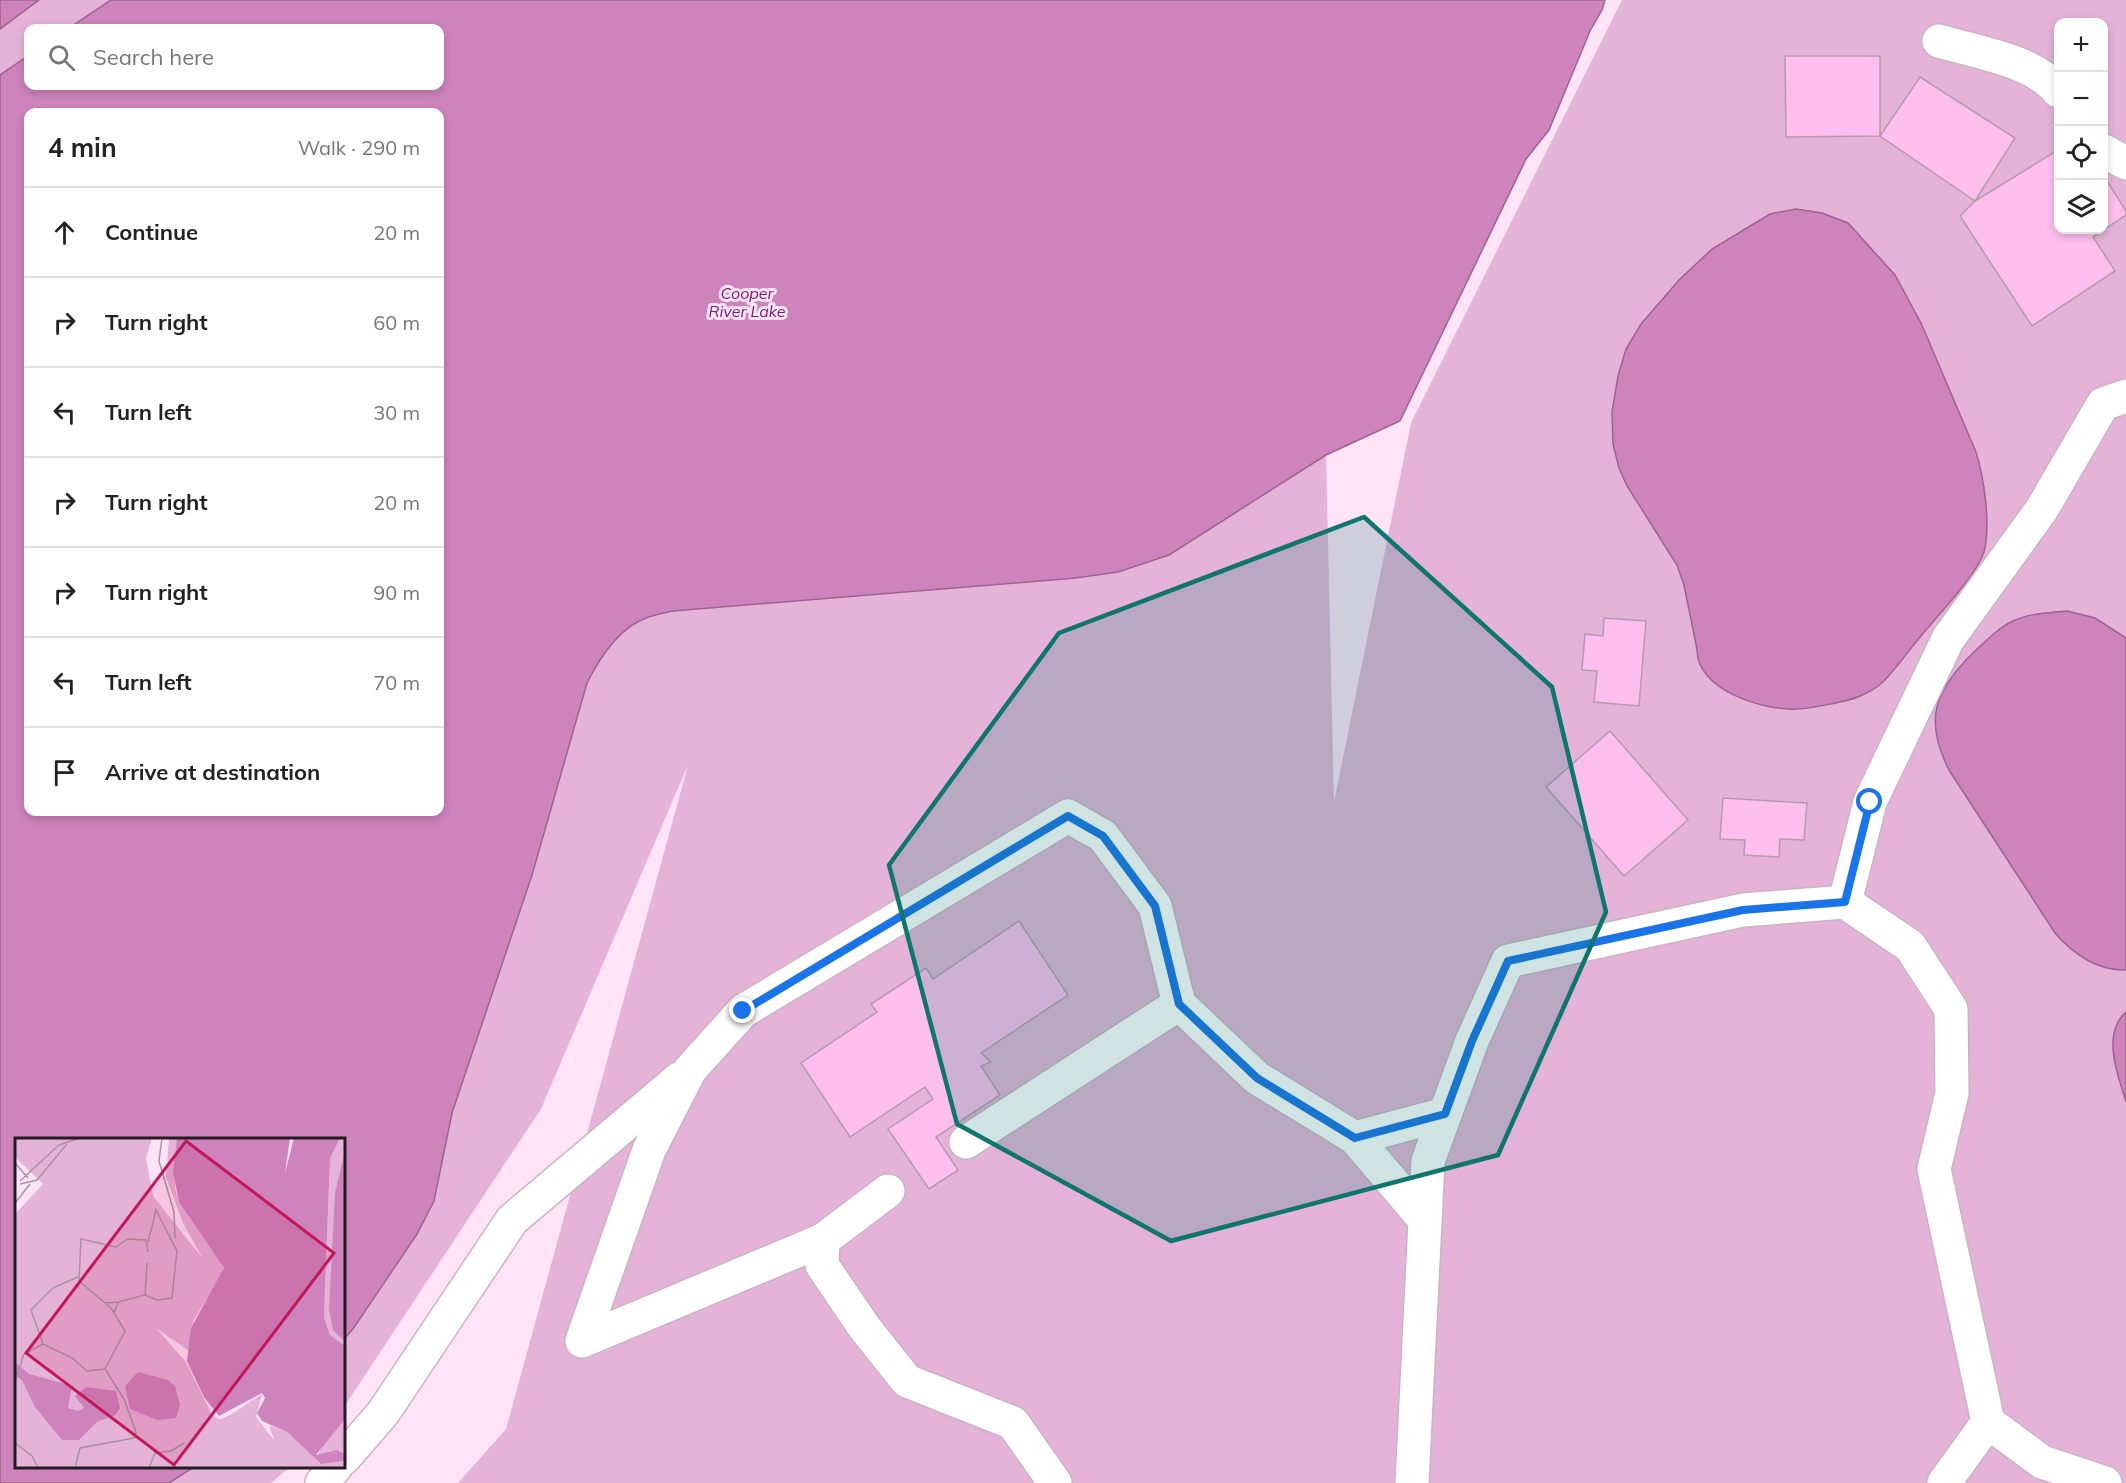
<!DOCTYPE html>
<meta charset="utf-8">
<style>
body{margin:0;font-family:Mulish,sans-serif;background:#f2f2f2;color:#222}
.controls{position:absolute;right:18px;top:18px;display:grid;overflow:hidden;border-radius:12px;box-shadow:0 3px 9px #0003}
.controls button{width:54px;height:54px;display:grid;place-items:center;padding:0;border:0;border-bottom:2px solid #e0e0e0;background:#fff;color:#222;font:30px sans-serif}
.stop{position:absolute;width:18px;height:18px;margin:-14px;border:4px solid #1a73e8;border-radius:50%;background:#fff}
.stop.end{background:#1a73e8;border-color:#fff;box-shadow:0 2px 6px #0008}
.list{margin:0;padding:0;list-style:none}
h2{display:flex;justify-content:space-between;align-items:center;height:78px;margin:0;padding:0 24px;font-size:26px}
h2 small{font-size:20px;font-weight:400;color:#767676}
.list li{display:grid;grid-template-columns:39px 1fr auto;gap:18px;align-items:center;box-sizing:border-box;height:90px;padding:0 24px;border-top:2px solid #e0e0e0}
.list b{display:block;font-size:22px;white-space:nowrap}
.list em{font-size:20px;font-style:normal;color:#767676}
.icon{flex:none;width:33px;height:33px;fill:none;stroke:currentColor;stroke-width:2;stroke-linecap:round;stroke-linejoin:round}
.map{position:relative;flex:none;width:2126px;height:1483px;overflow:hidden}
.search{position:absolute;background:#fff;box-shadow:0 3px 9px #0003;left:24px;top:24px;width:420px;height:66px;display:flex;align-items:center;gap:15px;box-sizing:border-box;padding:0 21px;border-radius:12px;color:#767676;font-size:22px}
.panel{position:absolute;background:#fff;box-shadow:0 3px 9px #0003;left:24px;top:108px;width:420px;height:708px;border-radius:12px}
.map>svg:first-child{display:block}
.green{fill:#e5b3d8;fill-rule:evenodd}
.water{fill:#ce83bd;stroke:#9b648e;stroke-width:1.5;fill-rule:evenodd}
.building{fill:#febeee;stroke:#b39bad;stroke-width:1.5}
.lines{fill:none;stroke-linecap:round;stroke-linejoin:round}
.minor-casing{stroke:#cbb2c4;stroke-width:36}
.minor{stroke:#fff;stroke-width:33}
.route{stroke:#1a73e8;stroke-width:8}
.marked{fill:#0f766e;fill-opacity:0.2;stroke:#0f766e;stroke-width:4.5;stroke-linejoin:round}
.labels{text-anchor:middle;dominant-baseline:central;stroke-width:6;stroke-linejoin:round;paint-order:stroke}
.water-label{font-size:16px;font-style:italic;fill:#782069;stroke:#ffe4f8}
.inset-road{fill:none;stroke:#a793a2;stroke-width:1.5}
.view{fill:#c2185b;fill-opacity:0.15;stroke:#c2185b;stroke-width:3}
.inset-edge{fill:none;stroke:#241a21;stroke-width:3}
</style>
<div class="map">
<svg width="2126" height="1483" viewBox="0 0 2126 1483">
<rect width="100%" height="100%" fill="#ffe4f8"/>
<g class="green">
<polygon points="0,0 111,0 69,28 28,28 28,56 0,75"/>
<path d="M 1622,0 L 2126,0 L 2126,1483 L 458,1483 L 506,1429 L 688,765 L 541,1109 L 344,1407 L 344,1339 L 353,1329 L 417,1234 L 434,1201 L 451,1113 L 532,875 L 587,683 C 599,659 619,628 646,618 C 654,615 664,613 673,611 L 1076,578 L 1118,572 L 1169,555 L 1326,455 L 1334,802 L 1411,423 ZM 2058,22 L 2104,22 L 2104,230 L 2058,230 Z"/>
<polygon points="194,1466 290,1466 290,1467 271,1483 169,1483"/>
</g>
<g class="water">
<polygon points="0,0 39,0 0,29"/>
<path d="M 111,0 L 1605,0 L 1602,10 L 1590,31 L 1549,130 L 1526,159 L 1400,421 L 1326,455 L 1169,555 L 1118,572 L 1076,578 L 673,611 C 664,613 654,615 646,618 C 619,628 599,659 587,683 L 532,875 L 452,1113 L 434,1201 L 417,1234 L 353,1329 L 344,1339 L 344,1140 L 16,1140 L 16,1466 L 194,1467 L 169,1483 L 0,1483 L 0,75 L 28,56 L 28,86 L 440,86 L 440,28 L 69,28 ZM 28,112 L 440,112 L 440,812 L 28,812 Z"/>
<path d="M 1796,209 L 1822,213 L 1848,223 L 1895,275 L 1921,323 L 1976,452 C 1984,478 1991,525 1984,552 C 1976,576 1938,615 1921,636 C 1908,651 1897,668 1883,682 C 1876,688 1868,693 1860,696 C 1850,701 1808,709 1797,709 C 1764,711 1696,690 1697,649 L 1684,585 L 1677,565 L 1627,486 L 1619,468 L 1613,444 L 1612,412 L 1618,376 L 1626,349 L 1641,324 L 1679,280 L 1712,249 L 1770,214 Z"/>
<path d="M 2067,611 L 2095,618 L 2126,638 L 2126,970 C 2098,971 2073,954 2055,933 L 1949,770 C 1923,719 1935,690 1974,652 C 1986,641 1998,628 2013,621 C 2029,613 2049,613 2067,611 Z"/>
<path d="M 2126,1012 L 2126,1102 C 2118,1075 2101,1034 2126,1012 Z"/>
</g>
<g class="building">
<polygon points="1785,56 1880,56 1880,136 1786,137"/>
<polygon points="1920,77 2015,138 1975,201 1880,136"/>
<polygon points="2058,150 2058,230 2104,230 2104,176 2126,211 2126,215 2093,237 2115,271 2032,326 1960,216 1975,201"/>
<polygon points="1604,618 1646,621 1639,706 1594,702 1597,671 1582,670 1585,634 1603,636"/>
<polygon points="1610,731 1688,820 1624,876 1546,787"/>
<polygon points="1723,798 1807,803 1804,840 1780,839 1779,857 1744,855 1745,840 1720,839"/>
<polygon points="1019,921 1068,995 981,1053 991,1062 981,1066 1000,1095 936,1137 958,1170 929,1189 888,1129 933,1099 925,1087 850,1137 801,1063 877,1012 871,1004 926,968 933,979"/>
</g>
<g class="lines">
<g class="minor-casing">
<g id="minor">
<path d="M 1939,41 C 1975,52 2034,60 2058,91"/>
<polyline points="2104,151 2126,163"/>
<polyline points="1845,902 1910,946 1951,1009 1952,1093 1934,1169 1988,1422 1944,1483"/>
<polyline points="966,1142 1179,1004 1257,1078 1355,1138"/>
<polyline points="888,1191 823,1240 822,1265 864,1327 907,1381 1013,1423 1055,1483"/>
<polyline points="1425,1220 1355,1138 1445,1114"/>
<polyline points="823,1240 582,1341 649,1150 690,1070 743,1011 1068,816 1103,836 1155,906 1179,1004"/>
<polyline points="1988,1422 2042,1462 2105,1483"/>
<polyline points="344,1458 383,1413 512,1220 679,1079"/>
<polyline points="322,1483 336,1466"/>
<polyline points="1412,1483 1428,1161 1472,1041 1508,961 1743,910 1845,902 1870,802 1948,639 2042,509 2103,404 2126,396"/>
</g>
</g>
<use href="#minor" class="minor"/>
</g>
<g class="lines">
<polyline class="route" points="743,1011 1068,816 1103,836 1155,906 1179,1004 1257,1078 1355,1138 1445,1114 1472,1041 1508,961 1743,910 1845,902 1870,802"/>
</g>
<path class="marked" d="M 1364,517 L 1552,687 L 1606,912 L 1498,1155 L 1171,1241 L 957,1124 L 889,865 L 1059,633 Z"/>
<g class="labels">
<g class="water-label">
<text x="747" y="293">Cooper<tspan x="747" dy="18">River Lake</tspan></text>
</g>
</g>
<g transform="translate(15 1138)">
<rect width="330" height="330" fill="#ffe4f8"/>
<path d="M 0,0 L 137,0 L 131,20 L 138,58 L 188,121 L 168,85 L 151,39 L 154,0 L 162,0 L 160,50 L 164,64 L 207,122 L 209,133 L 178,183 L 174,213 L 141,190 L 171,224 L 197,277 L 205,281 L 215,277 L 247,256 L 241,279 L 259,302 L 254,287 L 272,294 L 306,326 L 330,323 L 330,330 L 0,330 L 0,76 L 28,46 L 0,19 ZM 325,0 L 330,0 L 330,208 L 315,197 L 309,179 L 315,21 ZM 330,281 L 330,316 L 316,313 L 302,320 L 309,303 Z" fill="#e5b3d8"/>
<path d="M 162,0 L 275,0 L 270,35 L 279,0 L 325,0 L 315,21 L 309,179 L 315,197 L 330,208 L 330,281 L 301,317 L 322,312 L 330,316 L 330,323 L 306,326 L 272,294 L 247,283 L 242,275 L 250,260 L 247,255 L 204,278 L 189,259 L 172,223 L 176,190 L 209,130 L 164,64 L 158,34 ZM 330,13 L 330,203 L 318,192 L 314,171 L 320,55 ZM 0,224 L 14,236 L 57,248 L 53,270 L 63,273 L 69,270 L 60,258 L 71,249 L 101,253 L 105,270 L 100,277 L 82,284 L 64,302 L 47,302 L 20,269 L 7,242 L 0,238 ZM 123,234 L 153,242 L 160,248 L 165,267 L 161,280 L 142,282 L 115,271 L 110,248 Z" fill="#ce83bd"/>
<path class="inset-road" d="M 147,0 L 144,23 L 159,74 L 160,100M 0,25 L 13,40M 5,43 L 44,7 L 65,0M 5,46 L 22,42 L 52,6M 0,65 L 15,46M 63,139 L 38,150 L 16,172 L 28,206 L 57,220 L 72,233 L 90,231M 130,157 L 142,162 L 157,160 L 162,113 L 141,72 L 133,104M 103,164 L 130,157 L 132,125M 90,165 L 103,164 L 99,175M 0,243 L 9,216 L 28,206M 0,305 L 17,318 L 23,330M 60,330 L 65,310 L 119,300 L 121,294 L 109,261 L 90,231 L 110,193 L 96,170 L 64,143 L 66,101 L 101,109 L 113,101 L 131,102 L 133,114M 134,330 L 140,315 L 156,313 L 169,305"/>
<path class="view" d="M 171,3 L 319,115 L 159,327 L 11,215 Z"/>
<rect width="330" height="330" class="inset-edge"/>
</g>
</svg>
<div class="controls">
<button>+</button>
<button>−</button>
<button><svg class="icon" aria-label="locate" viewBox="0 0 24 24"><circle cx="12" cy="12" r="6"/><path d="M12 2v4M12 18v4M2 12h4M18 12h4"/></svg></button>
<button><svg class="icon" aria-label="layers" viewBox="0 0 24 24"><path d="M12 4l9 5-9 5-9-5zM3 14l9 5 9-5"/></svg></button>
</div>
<div class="stop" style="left:1870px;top:802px"></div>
<div class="stop end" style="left:743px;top:1011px"></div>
<div class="search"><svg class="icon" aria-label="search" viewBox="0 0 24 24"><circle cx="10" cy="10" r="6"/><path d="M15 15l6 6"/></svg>Search here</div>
<section class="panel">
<h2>4 min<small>Walk · 290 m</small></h2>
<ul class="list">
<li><svg class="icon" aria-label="ahead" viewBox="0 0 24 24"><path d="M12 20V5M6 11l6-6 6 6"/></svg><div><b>Continue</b></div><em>20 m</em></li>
<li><svg class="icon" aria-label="right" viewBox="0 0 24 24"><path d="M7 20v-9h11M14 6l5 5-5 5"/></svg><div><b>Turn right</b></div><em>60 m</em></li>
<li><svg class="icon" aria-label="left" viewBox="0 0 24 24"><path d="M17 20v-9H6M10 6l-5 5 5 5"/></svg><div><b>Turn left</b></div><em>30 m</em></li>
<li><svg class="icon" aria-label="right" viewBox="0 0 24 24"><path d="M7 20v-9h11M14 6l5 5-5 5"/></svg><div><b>Turn right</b></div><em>20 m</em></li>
<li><svg class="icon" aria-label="right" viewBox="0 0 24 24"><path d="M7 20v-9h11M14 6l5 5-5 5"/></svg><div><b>Turn right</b></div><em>90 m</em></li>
<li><svg class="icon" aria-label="left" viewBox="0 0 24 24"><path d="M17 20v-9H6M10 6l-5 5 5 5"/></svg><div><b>Turn left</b></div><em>70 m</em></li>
<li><svg class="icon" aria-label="arrive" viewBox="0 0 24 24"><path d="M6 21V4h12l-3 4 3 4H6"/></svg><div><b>Arrive at destination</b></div></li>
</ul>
</section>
</div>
